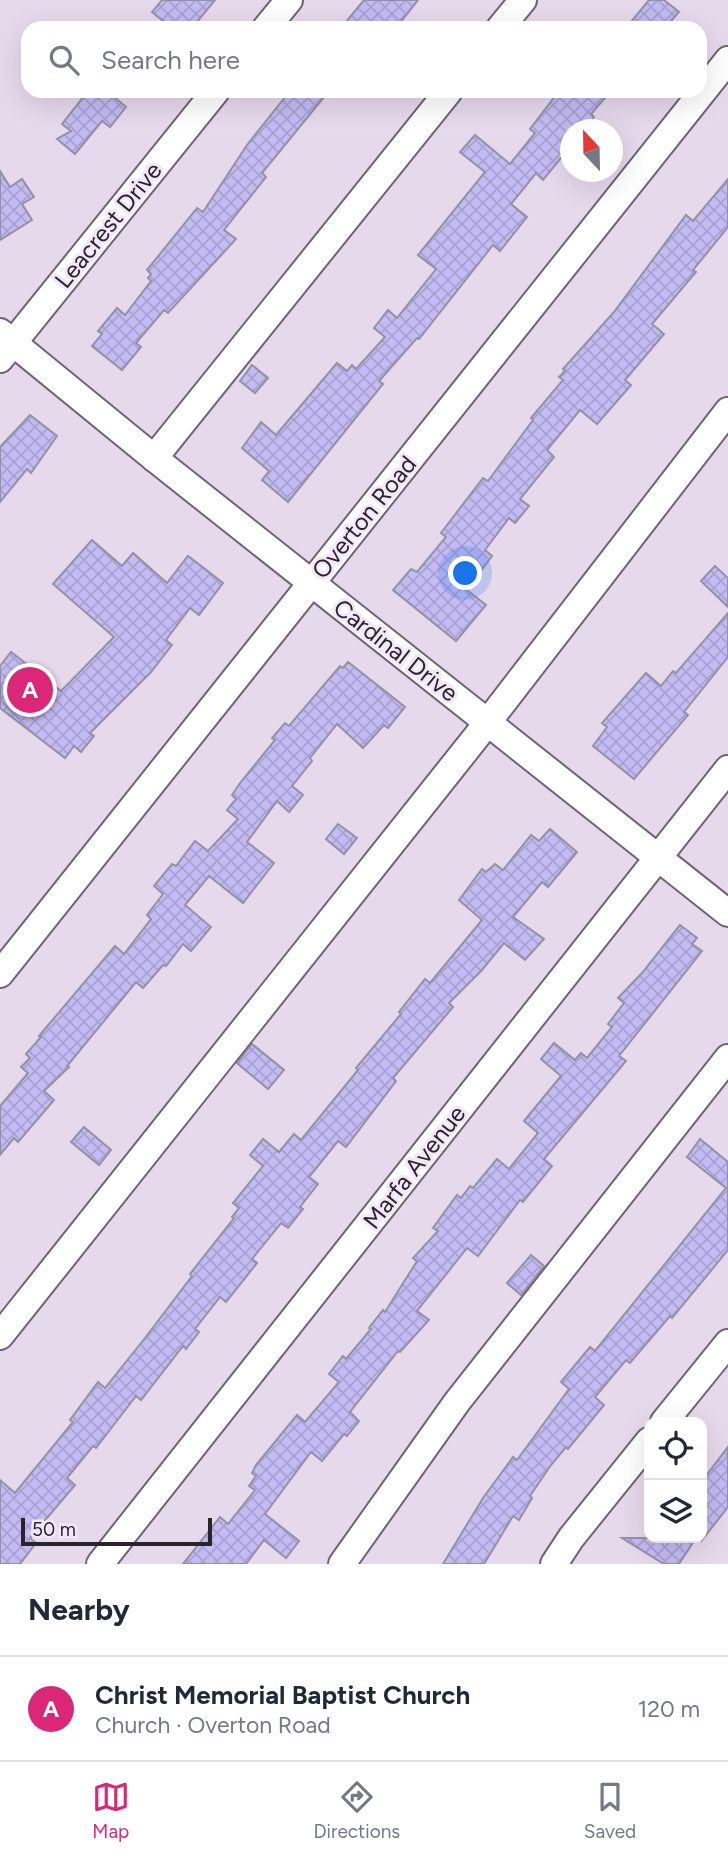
<!DOCTYPE html>
<meta charset="utf-8">
<style>
body{margin:0;font-family:Figtree,sans-serif;background:#f2f2f3;color:#1f2937}
.controls{position:absolute;right:21px;bottom:21px;display:grid;overflow:hidden;border-radius:14px;box-shadow:0 7px 28px #0002}
.controls button{width:63px;height:63px;display:grid;place-items:center;padding:0;border:0;border-bottom:2px solid #e0e1e3;background:#fff;color:#1f2937;font:35px sans-serif}
.compass{position:absolute;left:560px;top:119px;width:63px;height:63px;border-radius:50%;background:#fff;box-shadow:0 7px 28px #0002;rotate:338deg}
.scale{position:absolute;left:21px;bottom:18px;width:191px;box-sizing:border-box;padding-left:7px;border:4px solid #2a252c;border-top:0;font-size:19px;line-height:24px;white-space:nowrap;color:#2a252c;-webkit-text-stroke:5px #f4e7f9;paint-order:stroke}
.you{position:absolute;left:466px;top:574px;width:24px;height:24px;margin:-18px;border:5px solid #fff;border-radius:50%;background:#1a73e8;box-shadow:0 0 0 10px #1a73e833}
.badge{display:grid;place-items:center;width:46px;height:46px;border-radius:50%;background:#db2777;color:#fff;font-size:23px;font-weight:700}
.pin{position:absolute;translate:-50% -50%;border:4px solid #fff;box-shadow:0 2px 7px #0006}
.list{margin:0;padding:0;list-style:none}
h2{display:flex;justify-content:space-between;align-items:center;height:91px;margin:0;padding:0 28px;font-size:30px}
h2 small{font-size:23px;font-weight:400;color:#747a83}
.list li{display:grid;grid-template-columns:46px 1fr auto;gap:21px;align-items:center;box-sizing:border-box;height:105px;padding:0 28px;border-top:2px solid #e0e1e3}
.list b{display:block;font-size:26px;white-space:nowrap}
.list p{margin:0;font-size:23px;white-space:nowrap;color:#747a83}
.list em{font-size:23px;font-style:normal;color:#747a83}
.icon{flex:none;width:38px;height:38px;fill:none;stroke:currentColor;stroke-width:2;stroke-linecap:round;stroke-linejoin:round}
.map{position:relative;flex:none;width:728px;height:1564px;overflow:hidden}
.search{position:absolute;background:#fff;box-shadow:0 7px 28px #0002;left:21px;right:21px;top:21px;height:77px;display:flex;align-items:center;gap:18px;box-sizing:border-box;padding:0 24px;border-radius:21px;color:#747a83;font-size:26px}
.sheet{height:196px;background:#fff}
nav{display:flex;justify-content:space-around;align-items:center;box-sizing:border-box;height:98px;border-top:2px solid #e0e1e3;background:#fff;font-size:19px;color:#747a83}
nav a{display:grid;justify-items:center;gap:4px}
nav .on{color:#db2777}
.map>svg:first-child{display:block}
.building{fill:url(#building-cross-hatch);stroke:#9491a5;stroke-width:2}
.lines{fill:none;stroke-linecap:round;stroke-linejoin:round}
.minor-casing{stroke:#6f6474;stroke-width:30}
.minor{stroke:#fff;stroke-width:26}
.labels{text-anchor:middle;dominant-baseline:central;stroke-width:6;stroke-linejoin:round;paint-order:stroke}
.street-label{font-size:24px;fill:#2a252c;stroke:#f4e7f9}
</style>
<div class="map">
<svg width="728" height="1564" viewBox="0 0 728 1564">
<defs>
<pattern id="building-cross-hatch" width="8" height="8" patternUnits="userSpaceOnUse" patternTransform="scale(1.75)"><rect width="8" height="8" fill="#c5bbf4"/><path d="M0 0l8 8M0 8l8-8" fill="none" stroke="#a9a1d1"/></pattern>
</defs>
<rect width="100%" height="100%" fill="#e7d9ec"/>
<g class="building">
<polygon points="162,0 215,0 192,28 172,28 152,12"/>
<polygon points="364,0 418,0 396,28 341,28"/>
<polygon points="649,0 664,0 679,12 665,28 626,28"/>
<polygon points="88,91 107,91 126,107 110,127 102,121 75,154 57,139 71,131 62,124"/>
<polygon points="290,91 329,91 262,173 266,177 224,230 236,239 168,313 164,310 136,343 141,347 122,370 92,346 102,334 98,331 117,308 125,315 151,281 148,278 151,274 147,270 197,208 203,212 247,145"/>
<polygon points="559,91 611,91 591,114 594,117 586,130 570,130 570,147 543,180 536,173 511,204 527,217 500,251 493,245 419,339 417,338 379,381 383,384 288,502 262,480 269,471 242,448 261,422 276,435 337,363 347,371 352,365 356,369 385,337 374,328 388,310 397,318 436,269 418,255 485,172 460,152 475,135 510,164 535,133 530,129"/>
<polygon points="0,171 10,187 22,179 34,197 22,204 32,220 0,240"/>
<polygon points="728,179 728,227 693,270 696,272 652,324 664,334 625,380 631,385 597,424 580,410 547,450 554,457 520,499 529,506 515,523 509,518 485,550 492,556 467,590 486,605 456,641 393,590 411,569 417,572 446,537 441,533 483,478 488,481 533,420 531,418 563,380 559,377 565,371 563,369 614,312 686,215 693,221"/>
<polygon points="252,365 268,378 255,393 240,381"/>
<polygon points="30,415 57,436 31,473 27,469 0,502 0,447"/>
<polygon points="92,540 122,566 133,553 167,583 188,556 223,583 199,615 190,608 166,640 172,645 151,672 90,733 94,736 81,752 74,746 65,758 0,708 0,666 11,652 61,691 114,637 53,584"/>
<polygon points="715,566 728,578 728,607 701,581"/>
<polygon points="728,613 728,657 684,712 688,715 634,779 593,746 607,727 602,723 646,673 661,686 673,671 676,673"/>
<polygon points="348,662 405,707 388,728 384,725 363,748 337,724 310,758 312,761 292,786 303,795 289,812 277,801 247,842 274,863 243,903 209,876 185,905 211,927 191,951 183,944 166,966 163,965 143,988 136,982 67,1066 69,1067 44,1091 54,1100 18,1142 14,1138 0,1155 0,1106 28,1073 21,1067 30,1058 26,1054 41,1037 39,1036 115,946 124,954 151,919 147,915 163,894 154,886 172,864 176,866 195,841 208,851 238,819 227,810 236,799 232,795 240,783 275,740 272,738 285,723 289,726 340,666 343,668"/>
<polygon points="338,824 357,838 344,854 326,839"/>
<polygon points="550,829 577,852 548,887 542,882 513,917 544,939 525,960 504,943 482,970 449,1003 453,1007 393,1078 396,1081 346,1147 338,1141 309,1177 318,1184 300,1207 303,1209 288,1228 281,1223 252,1259 257,1263 226,1302 220,1297 195,1329 199,1332 186,1349 183,1346 141,1400 136,1396 96,1448 93,1446 67,1478 75,1485 30,1538 36,1543 20,1564 0,1564 0,1480 15,1493 73,1422 70,1420 98,1382 105,1388 145,1338 192,1276 190,1274 234,1218 232,1217 239,1208 233,1203 263,1166 250,1155 263,1139 279,1152 294,1134 301,1140 358,1070 356,1068 401,1014 399,1012 425,979 430,983 482,920 459,900 482,869 486,872 495,864 503,870 531,835 539,841"/>
<polygon points="680,925 697,938 692,944 702,951 619,1056 626,1061 544,1159 552,1166 523,1202 520,1200 478,1256 467,1248 417,1311 429,1320 400,1352 398,1351 350,1412 359,1421 347,1436 344,1434 322,1461 311,1452 265,1514 299,1541 286,1558 264,1540 246,1564 183,1564 220,1517 228,1524 255,1490 249,1486 256,1476 252,1473 256,1465 297,1415 305,1422 339,1382 329,1374 343,1356 346,1359 371,1329 369,1328 383,1310 385,1312 417,1261 413,1258 438,1231 433,1228 457,1195 461,1198 470,1186 473,1188 497,1159 509,1169 538,1133 524,1121 561,1076 541,1059 554,1043 575,1060 581,1053 587,1058 612,1027 608,1024 624,1003 618,998 642,973"/>
<polygon points="252,1044 284,1070 268,1089 237,1063"/>
<polygon points="84,1127 111,1150 99,1165 71,1142"/>
<polygon points="700,1139 728,1162 728,1250 672,1318 670,1316 630,1363 626,1360 595,1397 604,1405 568,1449 566,1447 551,1465 530,1496 532,1498 519,1520 513,1516 484,1564 443,1564 483,1498 513,1457 517,1460 569,1389 561,1382 590,1347 595,1351 726,1188 687,1157"/>
<polygon points="531,1255 544,1266 521,1295 507,1283"/>
<polygon points="728,1447 728,1507 702,1540 702,1481"/>
<polygon points="622,1538 696,1538 679,1564 664,1564"/>
</g>
<g class="lines">
<g class="minor-casing">
<g id="minor">
<polyline points="266,28 289,0"/>
<polyline points="500,28 523,0"/>
<polyline points="0,332 154,458 728,913"/>
<polyline points="0,359 216,91"/>
<polyline points="154,458 449,91"/>
<polyline points="0,974 728,60"/>
<polyline points="0,1336 477,736 728,411"/>
<polyline points="664,1422 728,1343"/>
<polyline points="100,1564 728,769"/>
<polyline points="342,1564 457,1402 728,1058"/>
<polyline points="554,1564 571,1538 649,1441"/>
</g>
</g>
<use href="#minor" class="minor"/>
</g>
<g class="labels">
<g class="street-label">
<text transform="translate(108 225) rotate(-51)">Leacrest Drive</text>
<text transform="translate(364 517) rotate(-51)">Overton Road</text>
<text transform="translate(396 650) rotate(38)">Cardinal Drive</text>
<text transform="translate(414 1167) rotate(-52)">Marfa Avenue</text>
</g>
</g>
</svg>
<div class="controls">
<button><svg class="icon" aria-label="locate" viewBox="0 0 24 24"><circle cx="12" cy="12" r="6"/><path d="M12 2v4M12 18v4M2 12h4M18 12h4"/></svg></button>
<button><svg class="icon" aria-label="layers" viewBox="0 0 24 24"><path d="M12 4l9 5-9 5-9-5zM3 14l9 5 9-5"/></svg></button>
</div>
<svg class="compass" viewBox="-18 -18 36 36"><path d="M0-13l5 13h-10z" fill="#e53935"/><path d="M0 13l5-13h-10z" fill="#747a83"/></svg>
<div class="scale">50 m</div>
<div class="you"></div>
<div class="pin badge" style="left:30px;top:690px">A</div>
<div class="search"><svg class="icon" aria-label="search" viewBox="0 0 24 24"><circle cx="10" cy="10" r="6"/><path d="M15 15l6 6"/></svg>Search here</div>
</div>
<section class="sheet">
<h2>Nearby<small></small></h2>
<ul class="list">
<li><span class="badge">A</span><div><b>Christ Memorial Baptist Church</b><p>Church · Overton Road</p></div><em>120 m</em></li>
</ul>
</section>
<nav>
<a class="on"><svg class="icon" aria-label="map" viewBox="0 0 24 24"><path d="M3 6l6-2 6 2 6-2v14l-6 2-6-2-6 2zM9 4v14M15 6v14"/></svg>Map</a>
<a><svg class="icon" aria-label="directions" viewBox="0 0 24 24"><path d="M12 3l9 9-9 9-9-9zM9 14v-3h6M13 9l2 2-2 2"/></svg>Directions</a>
<a><svg class="icon" aria-label="saved" viewBox="0 0 24 24"><path d="M7 4h10v16l-5-4-5 4z"/></svg>Saved</a>
</nav>
